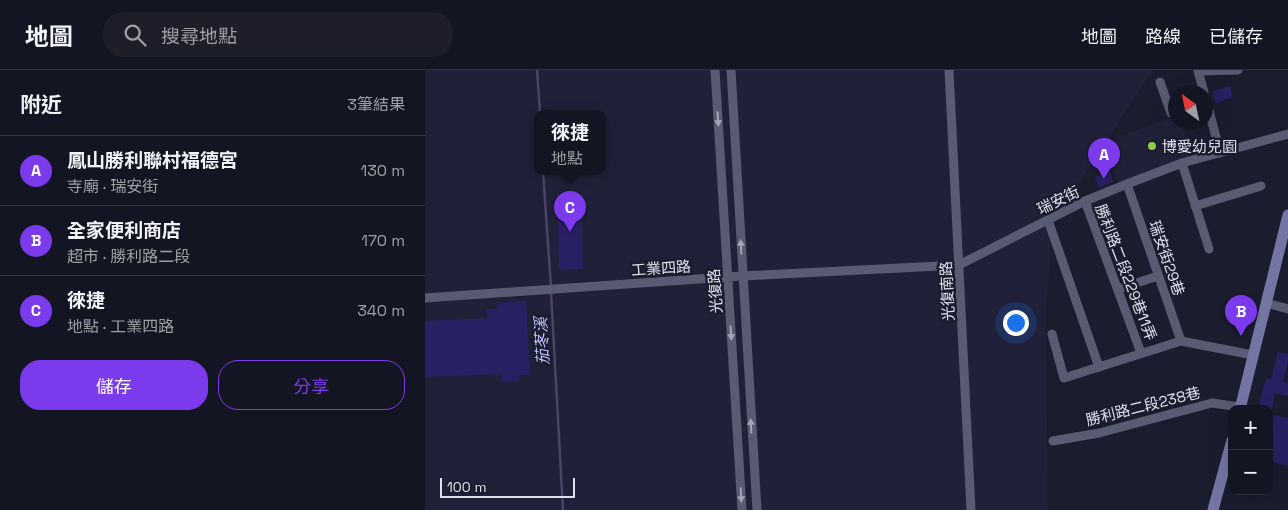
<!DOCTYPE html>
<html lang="zh-TW">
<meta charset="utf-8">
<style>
body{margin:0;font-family:"Space Grotesk","Noto Sans TC",sans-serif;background:#1d1e2a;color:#f1f3f6}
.controls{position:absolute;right:15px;bottom:15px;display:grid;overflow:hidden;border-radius:10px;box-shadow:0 5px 20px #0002}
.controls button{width:45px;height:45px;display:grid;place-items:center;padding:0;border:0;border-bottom:1px solid #333440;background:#141522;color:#f1f3f6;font:25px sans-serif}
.compass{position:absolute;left:743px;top:15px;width:45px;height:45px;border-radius:50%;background:#141522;box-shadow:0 5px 20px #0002;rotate:327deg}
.scale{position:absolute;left:15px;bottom:12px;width:135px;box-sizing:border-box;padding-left:5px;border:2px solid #dfe0ee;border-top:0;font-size:14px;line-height:18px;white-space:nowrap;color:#dfe0ee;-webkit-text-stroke:4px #1b1c2e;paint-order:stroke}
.you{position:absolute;left:590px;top:252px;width:18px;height:18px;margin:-12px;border:4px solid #fff;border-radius:50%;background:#1a73e8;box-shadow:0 0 0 8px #1a73e833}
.badge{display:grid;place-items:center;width:32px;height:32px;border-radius:50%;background:#7c3aed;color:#fff;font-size:16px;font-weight:700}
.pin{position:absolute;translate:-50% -41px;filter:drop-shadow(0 1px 2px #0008)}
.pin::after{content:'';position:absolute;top:26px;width:18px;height:15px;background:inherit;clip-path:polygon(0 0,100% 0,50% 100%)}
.popup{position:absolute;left:109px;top:40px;width:72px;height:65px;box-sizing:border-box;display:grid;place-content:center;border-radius:10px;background:#141522;filter:drop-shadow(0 1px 4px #0005);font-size:16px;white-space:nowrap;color:#9d9fa5}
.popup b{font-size:19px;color:#f1f3f6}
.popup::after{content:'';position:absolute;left:50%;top:100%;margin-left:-10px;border:10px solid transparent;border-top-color:#141522}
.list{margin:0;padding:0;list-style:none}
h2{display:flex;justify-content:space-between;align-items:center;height:65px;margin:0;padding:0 20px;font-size:21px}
h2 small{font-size:16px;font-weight:400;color:#9d9fa5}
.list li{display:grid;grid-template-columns:32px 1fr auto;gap:15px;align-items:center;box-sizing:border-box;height:70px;padding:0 20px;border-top:1px solid #333440}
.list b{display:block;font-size:19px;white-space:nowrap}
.list p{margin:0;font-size:16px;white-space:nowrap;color:#9d9fa5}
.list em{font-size:16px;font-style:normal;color:#9d9fa5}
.actions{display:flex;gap:10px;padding:15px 20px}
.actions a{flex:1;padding:11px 0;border:1px solid #7c3aed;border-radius:20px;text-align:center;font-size:18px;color:#7c3aed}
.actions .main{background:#7c3aed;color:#fff}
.icon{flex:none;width:28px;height:28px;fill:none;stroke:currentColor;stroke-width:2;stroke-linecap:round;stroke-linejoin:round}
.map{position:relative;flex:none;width:863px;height:440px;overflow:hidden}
header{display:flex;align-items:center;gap:30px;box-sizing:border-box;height:70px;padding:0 25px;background:#141522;border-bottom:1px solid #333440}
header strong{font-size:24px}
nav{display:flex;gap:28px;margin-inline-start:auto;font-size:18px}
.search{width:350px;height:45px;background:#1d1e2a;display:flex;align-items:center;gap:12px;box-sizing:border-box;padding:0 18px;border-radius:20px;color:#9d9fa5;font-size:19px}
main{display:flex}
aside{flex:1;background:#141522}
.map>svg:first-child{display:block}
.built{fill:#202039;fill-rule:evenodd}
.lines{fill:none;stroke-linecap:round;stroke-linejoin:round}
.stream{stroke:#4a4469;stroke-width:2.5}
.building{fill:#272163}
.minor{stroke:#595b72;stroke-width:9}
.major{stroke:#7375a4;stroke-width:11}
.oneway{fill:#a3a4b6}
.poi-dot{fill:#8cce45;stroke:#1b1c2e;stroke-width:2}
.labels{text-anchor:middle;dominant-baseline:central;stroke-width:5;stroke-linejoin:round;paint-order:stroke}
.poi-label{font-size:15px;fill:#dfe0ee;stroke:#1b1c2e;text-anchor:start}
.street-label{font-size:15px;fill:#dfe0ee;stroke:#1b1c2e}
.water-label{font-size:16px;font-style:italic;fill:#bec2ff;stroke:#1b1c2e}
</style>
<header>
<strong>地圖</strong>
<div class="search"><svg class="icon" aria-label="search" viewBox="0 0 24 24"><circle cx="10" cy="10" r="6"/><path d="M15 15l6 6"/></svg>搜尋地點</div>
<nav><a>地圖</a><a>路線</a><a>已儲存</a></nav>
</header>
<main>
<aside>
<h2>附近<small>3筆結果</small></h2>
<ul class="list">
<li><span class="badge">A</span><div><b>鳳山勝利聯村福德宮</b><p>寺廟 · 瑞安街</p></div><em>130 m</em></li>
<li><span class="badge">B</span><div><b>全家便利商店</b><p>超市 · 勝利路二段</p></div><em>170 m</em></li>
<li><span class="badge">C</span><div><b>徠捷</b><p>地點 · 工業四路</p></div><em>340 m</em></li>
</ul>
<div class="actions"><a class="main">儲存</a><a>分享</a></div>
</aside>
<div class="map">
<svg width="863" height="440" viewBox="0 0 863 440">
<rect width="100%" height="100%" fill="#1b1c2e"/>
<g class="built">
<path d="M 0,0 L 728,0 L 627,155 L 621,244 L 623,440 L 0,440 ZM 112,43 L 178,43 L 178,101 L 112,101 Z"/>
<polygon points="750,46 751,52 756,53 768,86 693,113 684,88 696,66"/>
</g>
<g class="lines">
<g class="stream">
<polyline points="112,0 115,43"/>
<polyline points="118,101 126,217"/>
<polyline points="126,222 138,440"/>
</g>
</g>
<g class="building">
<polygon points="805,16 808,27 791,33 788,21"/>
<polygon points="685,101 688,112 674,117 670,107"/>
<polygon points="156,124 158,199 134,200 132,125"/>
<polygon points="101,231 105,305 94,305 95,311 77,312 76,304 0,307 0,251 63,248 61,239 72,239 72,233"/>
<polygon points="853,282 863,284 863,292 858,312 863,313 863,326 850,323 847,339 833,339 841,308 846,309"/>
<polygon points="844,344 863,348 863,396 844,391"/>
</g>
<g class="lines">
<g class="minor">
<polyline points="290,0 317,440"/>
<polyline points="306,0 332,440"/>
<polyline points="524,0 546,440"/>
<polyline points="735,12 746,43 751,42"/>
<polyline points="779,22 773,1 813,0"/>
<polyline points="781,29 795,83"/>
<polyline points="757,93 784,179"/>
<polyline points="702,114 756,271"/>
<polyline points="660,131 716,283"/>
<polyline points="770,136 836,116"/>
<polyline points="623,150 674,297"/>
<polyline points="693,219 733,206"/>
<polyline points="0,228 317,206 534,195 660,131 702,114 757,93 863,64"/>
<polyline points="841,233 863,239"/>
<polyline points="627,264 639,308 756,271 828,285"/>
<polyline points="628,371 674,363 787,333 815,337"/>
</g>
<g class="major">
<polyline points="815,339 863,145"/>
<polyline points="788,440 807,370"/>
</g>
</g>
<defs><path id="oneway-solid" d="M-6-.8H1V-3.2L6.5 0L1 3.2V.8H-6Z" transform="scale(1.25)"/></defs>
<g class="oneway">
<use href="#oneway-solid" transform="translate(293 49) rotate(86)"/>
<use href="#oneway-solid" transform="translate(316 177) rotate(-93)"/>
<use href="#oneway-solid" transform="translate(306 263) rotate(86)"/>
<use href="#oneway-solid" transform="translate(326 356) rotate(-93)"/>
<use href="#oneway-solid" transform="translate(316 425) rotate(87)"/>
</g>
<circle class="poi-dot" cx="727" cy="76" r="5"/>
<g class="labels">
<g class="poi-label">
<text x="737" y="76">博愛幼兒園</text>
</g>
<g class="street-label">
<text transform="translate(633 130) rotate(-26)">瑞安街</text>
<text transform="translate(742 188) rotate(71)">瑞安街29巷</text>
<text transform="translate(236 198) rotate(-4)">工業四路</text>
<text transform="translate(701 202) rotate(69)">勝利路二段229巷11弄</text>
<text transform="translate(290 221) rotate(-94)">光復路</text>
<text transform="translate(522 221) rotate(-93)">光復南路</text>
<text transform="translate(718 336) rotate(-14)">勝利路二段238巷</text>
</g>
<g class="water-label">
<text transform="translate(117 271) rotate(-93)">茄苳溪</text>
</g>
</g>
</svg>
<div class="controls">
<button>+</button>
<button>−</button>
</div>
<svg class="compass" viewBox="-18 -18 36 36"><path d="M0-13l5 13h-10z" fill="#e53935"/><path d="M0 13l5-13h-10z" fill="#9d9fa5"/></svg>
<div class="scale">100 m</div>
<div class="you"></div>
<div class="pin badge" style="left:679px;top:109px">A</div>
<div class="pin badge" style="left:816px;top:266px">B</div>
<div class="pin badge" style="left:145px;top:162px">C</div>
<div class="popup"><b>徠捷</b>地點</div>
</div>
</main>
